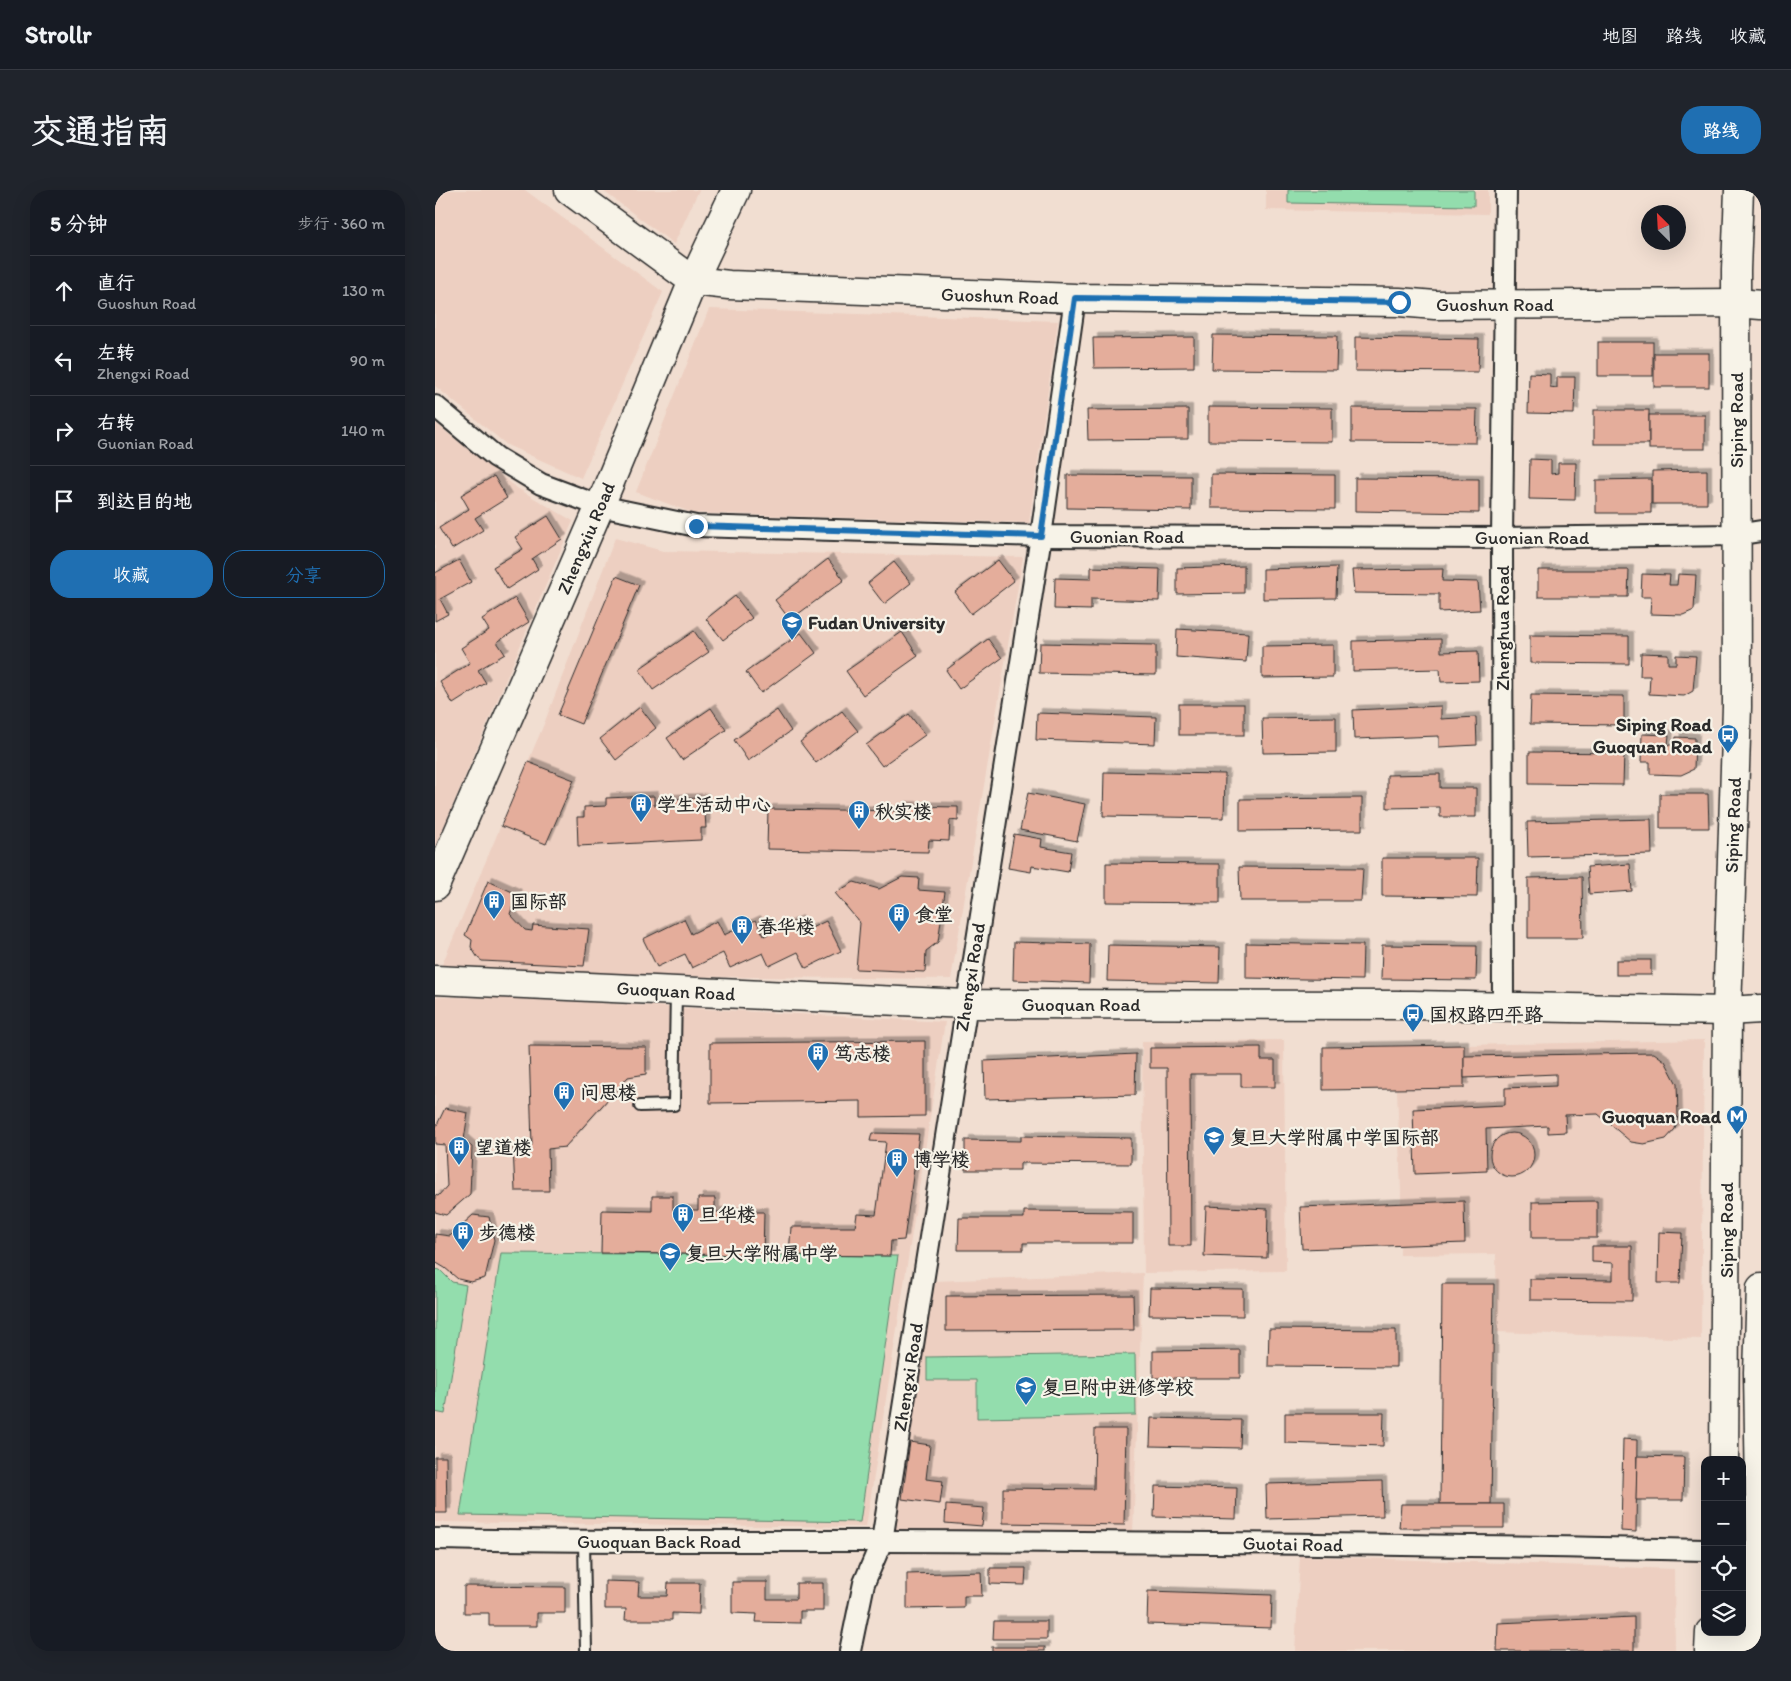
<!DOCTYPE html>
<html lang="zh">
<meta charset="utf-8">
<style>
body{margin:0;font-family:Itim,"LXGW WenKai TC",sans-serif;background:#20242c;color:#f1f3f6}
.controls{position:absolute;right:15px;bottom:15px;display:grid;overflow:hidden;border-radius:10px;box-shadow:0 5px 20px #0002}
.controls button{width:45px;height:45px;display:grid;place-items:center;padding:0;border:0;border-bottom:1px solid #363941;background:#171b24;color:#f1f3f6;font:25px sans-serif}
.compass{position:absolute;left:1206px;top:15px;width:45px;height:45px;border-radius:50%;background:#171b24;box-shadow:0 5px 20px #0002;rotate:336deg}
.stop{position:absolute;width:15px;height:15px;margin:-11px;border:4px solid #1f6fb2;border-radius:50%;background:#fff}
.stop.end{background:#1f6fb2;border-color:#fff;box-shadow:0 1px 5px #0008}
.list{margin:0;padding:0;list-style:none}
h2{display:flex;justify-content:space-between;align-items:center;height:65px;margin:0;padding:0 20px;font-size:21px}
h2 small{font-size:16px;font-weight:400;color:#9ea1a6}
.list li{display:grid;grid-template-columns:32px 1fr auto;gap:15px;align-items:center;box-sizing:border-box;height:70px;padding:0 20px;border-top:1px solid #363941}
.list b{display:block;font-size:19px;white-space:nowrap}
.list p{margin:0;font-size:16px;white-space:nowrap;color:#9ea1a6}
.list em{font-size:16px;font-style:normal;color:#9ea1a6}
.actions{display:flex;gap:10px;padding:15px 20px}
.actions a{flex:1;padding:11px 0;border:1px solid #1f6fb2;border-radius:20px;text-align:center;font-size:18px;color:#1f6fb2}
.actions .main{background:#1f6fb2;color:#fff}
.icon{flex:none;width:28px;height:28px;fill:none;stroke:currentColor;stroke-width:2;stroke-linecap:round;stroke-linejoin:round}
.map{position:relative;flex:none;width:1326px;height:1461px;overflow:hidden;border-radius:20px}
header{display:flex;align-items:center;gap:30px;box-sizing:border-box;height:70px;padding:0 25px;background:#171b24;border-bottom:1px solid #363941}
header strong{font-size:24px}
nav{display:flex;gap:28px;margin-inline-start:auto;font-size:18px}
.intro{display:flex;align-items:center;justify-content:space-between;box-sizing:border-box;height:120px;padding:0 30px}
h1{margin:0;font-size:35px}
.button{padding:12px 22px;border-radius:20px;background:#1f6fb2;color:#fff;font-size:18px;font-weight:700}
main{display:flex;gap:30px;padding:0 30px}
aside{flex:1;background:#171b24;border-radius:20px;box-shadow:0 5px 20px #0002}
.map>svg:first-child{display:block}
.built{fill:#edcfc1}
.green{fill:#93ddad;stroke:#5f846c}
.building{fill:#e4ad9b;stroke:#2b2b2b;filter:url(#shadow)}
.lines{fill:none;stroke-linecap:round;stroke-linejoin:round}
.lane-casing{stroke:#2b2b2b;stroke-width:14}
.street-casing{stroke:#2b2b2b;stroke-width:24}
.secondary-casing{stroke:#2b2b2b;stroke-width:31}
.primary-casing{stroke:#2b2b2b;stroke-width:31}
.lane{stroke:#f7f3e8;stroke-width:10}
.street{stroke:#f7f3e8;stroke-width:20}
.secondary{stroke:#f7f3e8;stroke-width:28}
.primary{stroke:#f7f3e8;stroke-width:28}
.route{stroke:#1f6fb2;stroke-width:6}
.labels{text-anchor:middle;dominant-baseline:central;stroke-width:4.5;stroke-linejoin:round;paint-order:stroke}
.street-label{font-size:19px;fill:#2b2b2b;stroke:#f7f3e8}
.poi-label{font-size:19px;font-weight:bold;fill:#2b2b2b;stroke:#f7f3e8;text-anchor:start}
</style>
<header>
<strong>Strollr</strong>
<nav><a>地图</a><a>路线</a><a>收藏</a></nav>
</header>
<div class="intro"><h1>交通指南</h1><a class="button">路线</a></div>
<main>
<aside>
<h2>5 分钟<small>步行 · 360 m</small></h2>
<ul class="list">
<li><svg class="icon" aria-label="ahead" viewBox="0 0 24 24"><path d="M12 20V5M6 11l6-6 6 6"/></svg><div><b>直行</b><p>Guoshun Road</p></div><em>130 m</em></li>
<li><svg class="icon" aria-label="left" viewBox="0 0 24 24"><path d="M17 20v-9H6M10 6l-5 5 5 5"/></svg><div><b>左转</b><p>Zhengxi Road</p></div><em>90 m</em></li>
<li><svg class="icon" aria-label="right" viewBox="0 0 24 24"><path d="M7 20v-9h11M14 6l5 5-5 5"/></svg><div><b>右转</b><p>Guonian Road</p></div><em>140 m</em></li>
<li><svg class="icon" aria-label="arrive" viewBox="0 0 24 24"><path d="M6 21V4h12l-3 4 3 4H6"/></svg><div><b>到达目的地</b></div></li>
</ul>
<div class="actions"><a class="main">收藏</a><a>分享</a></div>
</aside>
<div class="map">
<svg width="1326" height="1461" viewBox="0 0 1326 1461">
<defs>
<filter id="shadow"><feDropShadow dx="4.5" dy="-4.5" stdDeviation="0" flood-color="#0004"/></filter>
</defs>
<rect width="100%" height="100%" fill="#f1ded1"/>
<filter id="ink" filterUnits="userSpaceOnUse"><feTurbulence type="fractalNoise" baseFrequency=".02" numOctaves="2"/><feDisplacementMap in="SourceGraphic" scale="10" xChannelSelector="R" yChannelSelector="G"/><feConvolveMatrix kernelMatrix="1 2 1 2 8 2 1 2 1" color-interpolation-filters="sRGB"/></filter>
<g filter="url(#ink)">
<g class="built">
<polygon points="12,0 90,0 228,102 146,288 72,255 0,196 0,15"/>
<polygon points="167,0 264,0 239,54"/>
<polygon points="831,0 1053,0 1053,24 831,20"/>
<polygon points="274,119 623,131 594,333 258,323 201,302"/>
<polygon points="0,233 82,298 138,331 0,657"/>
<polygon points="180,348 228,361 588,367 516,789 3,784 109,534"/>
<polygon points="0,807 66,808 510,832 431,1337 0,1332"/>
<polygon points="849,850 851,1081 709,1083 707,852"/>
<polygon points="1269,850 1266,1149 1062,1142 1061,1064 965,1065 966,1002 962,899 1024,898 1029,855"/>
<polygon points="708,1083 698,1343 458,1341 500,1091"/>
<polygon points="865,1366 1239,1379 1240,1461 860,1461"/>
</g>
<g class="green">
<polygon points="853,0 1039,0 1039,16 853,13"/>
<polygon points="66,1063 463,1066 425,1332 25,1325"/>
<polygon points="0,1079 5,1080 17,1092 31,1095 10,1224 0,1222"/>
<polygon points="700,1164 701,1225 542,1228 542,1190 492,1190 492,1167"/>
</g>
<g class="building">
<polygon points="778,145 902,146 901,180 777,179"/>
<polygon points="759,147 759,177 659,178 658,148"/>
<polygon points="920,147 1044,149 1043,182 920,181"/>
<rect x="1163" y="152" width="55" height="34"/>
<rect x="1219" y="163" width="55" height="34"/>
<polygon points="1094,183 1115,184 1115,197 1122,198 1122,187 1140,187 1139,224 1093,223"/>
<polygon points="773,217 897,218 897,252 773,251"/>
<polygon points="917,218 1042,219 1041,253 917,252"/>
<polygon points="753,219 753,249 653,250 652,220"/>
<rect x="1159" y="220" width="55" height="34"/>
<rect x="1214" y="225" width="56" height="34"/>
<polygon points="1095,269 1116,270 1116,284 1123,283 1123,273 1141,273 1140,310 1094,309"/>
<polygon points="1272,280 1272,314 1217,314 1217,281"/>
<polygon points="776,284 900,285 900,319 776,318"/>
<polygon points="632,285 756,286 756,320 632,318"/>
<polygon points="59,286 72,308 40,328 48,340 17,359 4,338 34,319 26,305"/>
<polygon points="920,288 1044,289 1044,323 920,321"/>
<polygon points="1216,289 1216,323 1161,323 1161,290"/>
<polygon points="113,326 127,349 97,369 103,379 72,399 58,377 88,359 80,347"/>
<polygon points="393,369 409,390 355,430 340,410"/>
<polygon points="24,370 36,392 5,409 13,424 0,431 0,383"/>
<polygon points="563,370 579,391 536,424 520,402"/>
<polygon points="459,372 476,393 449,414 433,393"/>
<polygon points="809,376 809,403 742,404 742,378"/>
<polygon points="656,377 725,379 724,411 656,409 656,420 619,419 620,388 656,389"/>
<polygon points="902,377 901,408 828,409 828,379"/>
<polygon points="1008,379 1007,391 1043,392 1045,420 1004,422 1004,404 919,403 917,380"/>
<polygon points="1103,380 1194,380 1193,407 1103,407"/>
<polygon points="1207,384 1235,385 1234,395 1242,395 1243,384 1261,385 1259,420 1248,425 1215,424 1216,407 1206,407"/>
<polygon points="181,386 204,395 146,534 123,525"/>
<polygon points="300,406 317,428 288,450 271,429"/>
<polygon points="80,408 94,432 62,452 70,464 43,480 51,493 18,514 5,492 35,473 26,458 54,440 47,429"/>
<polygon points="742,439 813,443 811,472 741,467"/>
<polygon points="259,441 274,462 218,500 204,479"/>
<polygon points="467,442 483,466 428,505 411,481"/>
<polygon points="366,443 381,463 326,503 311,482"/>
<polygon points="1095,445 1194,446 1194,474 1095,473"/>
<polygon points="553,449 567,468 524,499 511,480"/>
<polygon points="1006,449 1006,462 1043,461 1044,491 1006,492 1005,479 918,481 918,451"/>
<polygon points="605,453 721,455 721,485 604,483"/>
<polygon points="898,455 898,487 827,488 827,456"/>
<polygon points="1206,463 1233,464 1233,474 1241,474 1241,465 1261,466 1258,501 1249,506 1214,504 1215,486 1205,486"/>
<polygon points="1096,505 1189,506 1189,535 1095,534"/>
<rect x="744" y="514" width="65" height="31"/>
<polygon points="1006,516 1006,529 1041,527 1042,555 1004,557 1004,546 919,549 918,520"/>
<polygon points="205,517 221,538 181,570 165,549"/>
<polygon points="276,518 291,540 247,570 232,548"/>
<polygon points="342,520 356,541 313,571 299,550"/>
<polygon points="407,521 423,541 381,573 365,552"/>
<polygon points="602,523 721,527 720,554 601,550"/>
<polygon points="474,524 490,545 447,576 431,555"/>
<polygon points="901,527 901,562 828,563 827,528"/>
<polygon points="1207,544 1234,545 1233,555 1240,555 1241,547 1260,548 1259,579 1246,585 1215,584 1215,572 1206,572"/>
<polygon points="1094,562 1189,563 1188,595 1094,594"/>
<polygon points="93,572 139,590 111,654 66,636"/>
<polygon points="669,582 790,584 789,628 668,626"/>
<polygon points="1005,584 1005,598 1041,598 1041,627 1005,627 1005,617 952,618 952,585"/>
<polygon points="593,603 650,614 642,651 585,640"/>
<polygon points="1225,604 1273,604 1274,638 1225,638"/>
<polygon points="219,606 219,615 234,615 234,609 269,608 271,638 266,638 266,650 143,656 142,627 149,627 149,617 171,616 171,608"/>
<polygon points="927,608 927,640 805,641 805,609"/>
<polygon points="466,616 523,617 523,631 515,630 514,651 494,650 493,662 332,659 333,619 466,621"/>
<polygon points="1216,629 1217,664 1093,667 1092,632"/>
<polygon points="579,644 607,649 606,657 636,662 633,682 597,676 596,682 573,678"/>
<polygon points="947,668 1043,668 1042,707 947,706"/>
<polygon points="671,673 785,674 785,713 671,712"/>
<polygon points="1195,674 1197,701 1154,704 1152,677"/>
<polygon points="804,677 928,678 926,711 805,711"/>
<polygon points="467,687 484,688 483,700 510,702 503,752 491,761 490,782 421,779 425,733 400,703 419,692 444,699"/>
<polygon points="1147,687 1148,748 1093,748 1093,688"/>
<polygon points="53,691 82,704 75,724 90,740 97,741 98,735 154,739 149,776 47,771 43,768 36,757 37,750 30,745"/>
<polygon points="249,729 256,744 282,731 289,745 321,730 329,746 363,730 368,742 391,731 406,761 371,778 363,762 334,776 328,763 295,778 288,763 257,778 250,764 222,777 208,749"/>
<polygon points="579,752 655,754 654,793 578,790"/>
<polygon points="811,753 928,755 927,790 811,788"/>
<polygon points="673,755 785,757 784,793 672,791"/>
<polygon points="947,755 1042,756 1041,790 946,789"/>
<rect x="1181" y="770" width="35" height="15"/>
<polygon points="490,851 490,926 426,927 426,911 275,913 275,853"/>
<polygon points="1029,855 1029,898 888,900 888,857"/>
<polygon points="94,856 211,857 211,884 193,887 130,957 113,959 114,1001 80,1001 78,956 97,955"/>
<polygon points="826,857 826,870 840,870 840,897 806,897 806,884 755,884 756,1056 733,1056 732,878 715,878 715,858"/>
<polygon points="1219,863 1230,871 1242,894 1243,925 1240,939 1231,949 1209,954 1196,952 1163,924 1130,925 1131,942 1113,943 1113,936 1051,939 1052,981 980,984 978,919 1070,915 1070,898 1121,896 1121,884 1029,888 1029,866"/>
<polygon points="701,864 700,905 550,909 549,871"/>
<polygon points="10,918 33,923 29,950 37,957 35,1004 11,1025 0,1022 0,1005 3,1006 12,996 10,955 0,954 0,939"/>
<circle cx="1077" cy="965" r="22"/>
<polygon points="437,943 484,944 469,1050 456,1051 455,1066 354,1065 356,1037 420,1037 422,1024 441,1025 451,952 435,951"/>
<polygon points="586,946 696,948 696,974 585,973 585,980 530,980 530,950 586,951"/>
<polygon points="217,1006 238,1006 238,1020 263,1020 263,1008 280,1008 280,1022 329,1022 328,1065 166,1063 167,1020 217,1021"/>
<polygon points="1029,1011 1030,1053 867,1059 865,1017"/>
<polygon points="1162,1011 1162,1048 1097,1048 1097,1012"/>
<polygon points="771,1016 833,1019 832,1068 769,1066"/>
<polygon points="589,1021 698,1022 698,1053 588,1053 588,1060 523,1060 524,1028 589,1028"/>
<polygon points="38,1025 54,1027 59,1050 50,1088 36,1092 23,1089 10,1078 0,1072 0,1044 15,1046"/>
<polygon points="1224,1042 1247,1043 1245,1093 1223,1093"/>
<polygon points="1157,1056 1197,1056 1197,1111 1095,1110 1095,1089 1178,1090 1178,1073 1157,1072"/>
<polygon points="1007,1094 1059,1094 1056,1314 1005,1314"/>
<polygon points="715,1098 808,1099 808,1126 714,1125"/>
<polygon points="698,1105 699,1140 511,1141 511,1106"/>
<polygon points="834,1139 961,1140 961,1177 833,1176"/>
<polygon points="805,1160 805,1188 718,1188 718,1161"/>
<polygon points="850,1223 949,1223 948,1256 850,1253"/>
<polygon points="716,1228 806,1230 805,1258 715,1256"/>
<polygon points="660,1239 691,1239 689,1335 568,1333 568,1298 659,1299"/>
<polygon points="1188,1249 1202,1250 1201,1342 1186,1341"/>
<polygon points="475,1252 495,1255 491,1289 508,1291 505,1314 467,1309"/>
<polygon points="1202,1266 1249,1267 1248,1310 1201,1310"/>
<polygon points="0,1267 11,1267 12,1323 0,1323"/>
<polygon points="947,1291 948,1326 832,1329 831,1294"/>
<polygon points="720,1296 802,1298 801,1329 719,1327"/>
<polygon points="966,1314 1069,1314 1069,1338 964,1338"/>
<polygon points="511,1315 549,1318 547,1336 510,1333"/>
<polygon points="555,1378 591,1378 590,1395 555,1394"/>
<polygon points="546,1382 547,1406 529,1406 529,1418 472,1419 472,1384"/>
<polygon points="170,1391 204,1392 203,1406 232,1406 233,1393 265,1393 264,1424 237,1423 237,1430 190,1430 191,1419 170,1419"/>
<polygon points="297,1392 332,1392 332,1409 361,1409 361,1393 388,1393 388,1421 365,1421 365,1433 321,1432 322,1424 297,1423"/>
<polygon points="29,1396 130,1397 130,1423 102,1423 102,1436 54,1436 54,1423 29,1423"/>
<polygon points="713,1401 837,1405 836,1438 712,1434"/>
<polygon points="1199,1427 1199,1461 1062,1461 1063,1433"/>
<polygon points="559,1431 612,1431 612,1449 558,1449"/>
<rect x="557" y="1457" width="53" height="4"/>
</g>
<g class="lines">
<g class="lane-casing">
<g id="lane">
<polyline points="205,916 239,915 241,802"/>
<polyline points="149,1351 151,1461"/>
</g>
</g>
<g class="street-casing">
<g id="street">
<polyline points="0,216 61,267 106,294 165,316 261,336 606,346 1067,348 1301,345 1326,341"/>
<polyline points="1068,817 1067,348 1071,0"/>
<path d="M 0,1349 C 149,1352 298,1351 447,1351 C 721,1352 995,1354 1270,1360"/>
<polyline points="1307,1361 1325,1362"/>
<polyline points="415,1461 429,1393 447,1351 606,346 640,108"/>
</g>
</g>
<g class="secondary-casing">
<g id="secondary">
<polyline points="134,0 258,91 294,95 640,108 964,112 1000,115 1302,113 1326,115"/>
<polyline points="0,696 165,316 258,91 301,0"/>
<polyline points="0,790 531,814 978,815 1292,821 1326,819"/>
</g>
</g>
<g class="primary-casing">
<g id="primary">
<polyline points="1326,1098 1323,1182 1326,1365"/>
<polyline points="1289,1270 1292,821 1302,517 1301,80 1304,0"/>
<polyline points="1274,1461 1275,1442"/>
<polyline points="1295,1461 1295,1442"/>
<polyline points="1319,1461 1318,1390 1325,1362"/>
</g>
</g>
<use href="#lane" class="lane"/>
<use href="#street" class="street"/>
<use href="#secondary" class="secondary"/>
<use href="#primary" class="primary"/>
</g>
</g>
<g class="lines" filter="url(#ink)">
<polyline class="route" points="261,336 606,346 640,108 964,112"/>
</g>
<defs>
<g id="university-pin" transform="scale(1.125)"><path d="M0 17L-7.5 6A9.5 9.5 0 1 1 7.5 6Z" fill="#1f6fb2" stroke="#f7f3e8"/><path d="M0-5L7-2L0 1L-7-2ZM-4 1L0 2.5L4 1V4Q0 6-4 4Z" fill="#fff"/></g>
<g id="bus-pin" transform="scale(1.125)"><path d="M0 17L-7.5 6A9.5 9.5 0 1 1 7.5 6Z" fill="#1f6fb2" stroke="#f7f3e8"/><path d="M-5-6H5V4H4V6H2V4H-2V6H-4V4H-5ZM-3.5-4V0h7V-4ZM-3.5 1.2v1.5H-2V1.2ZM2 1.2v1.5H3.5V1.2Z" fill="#fff"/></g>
<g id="building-pin" transform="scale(1.125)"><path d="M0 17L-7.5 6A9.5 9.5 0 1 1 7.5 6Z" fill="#1f6fb2" stroke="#f7f3e8"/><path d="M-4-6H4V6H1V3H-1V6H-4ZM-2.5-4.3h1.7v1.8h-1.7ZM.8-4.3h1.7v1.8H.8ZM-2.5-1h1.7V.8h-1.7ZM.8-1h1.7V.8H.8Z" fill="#fff"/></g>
<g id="metro-pin" transform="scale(1.125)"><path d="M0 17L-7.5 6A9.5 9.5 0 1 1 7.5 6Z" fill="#1f6fb2" stroke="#f7f3e8"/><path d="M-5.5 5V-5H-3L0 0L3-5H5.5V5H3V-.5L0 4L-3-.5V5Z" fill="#fff"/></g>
<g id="school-pin" transform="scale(1.125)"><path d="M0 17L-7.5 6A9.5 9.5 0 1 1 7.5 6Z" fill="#1f6fb2" stroke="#f7f3e8"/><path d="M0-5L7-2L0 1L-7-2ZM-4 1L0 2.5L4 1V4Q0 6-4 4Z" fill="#fff"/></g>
</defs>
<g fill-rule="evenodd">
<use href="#university-pin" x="357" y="432"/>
<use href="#bus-pin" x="1293" y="545"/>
<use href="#building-pin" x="206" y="614"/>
<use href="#building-pin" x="424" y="621"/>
<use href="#building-pin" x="59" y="711"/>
<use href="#building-pin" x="464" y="724"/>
<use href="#building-pin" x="307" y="736"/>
<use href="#bus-pin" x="978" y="824"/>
<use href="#building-pin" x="383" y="863"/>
<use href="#building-pin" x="129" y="902"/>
<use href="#metro-pin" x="1302" y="926"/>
<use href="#school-pin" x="779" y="947"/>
<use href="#building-pin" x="24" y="957"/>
<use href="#building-pin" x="462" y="969"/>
<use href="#building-pin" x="248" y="1024"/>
<use href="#building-pin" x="28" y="1042"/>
<use href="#school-pin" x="235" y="1063"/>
<use href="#school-pin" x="591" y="1197"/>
</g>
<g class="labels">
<g class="street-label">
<text transform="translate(565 106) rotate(2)">Guoshun Road</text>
<text x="1060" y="114">Guoshun Road</text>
<text transform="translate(1301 230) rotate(-90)">Siping Road</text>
<text x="692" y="346">Guonian Road</text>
<text x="1097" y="347">Guonian Road</text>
<text transform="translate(151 348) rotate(-67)">Zhengxiu Road</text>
<text transform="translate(1067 438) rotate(-90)">Zhenghua Road</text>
<text transform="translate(1298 635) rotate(-88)">Siping Road</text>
<text transform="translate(535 787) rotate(-81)">Zhengxi Road</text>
<text transform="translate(241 801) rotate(3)">Guoquan Road</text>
<text x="646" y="814">Guoquan Road</text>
<text transform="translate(1291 1040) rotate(-90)">Siping Road</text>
<text transform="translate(473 1187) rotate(-81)">Zhengxi Road</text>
<text x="224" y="1351">Guoquan Back Road</text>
<text transform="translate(858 1354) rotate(1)">Guotai Road</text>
</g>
<g class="poi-label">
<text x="373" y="432">Fudan University</text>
<text x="1277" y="534" text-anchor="end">Siping Road<tspan x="1277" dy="22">Guoquan Road</tspan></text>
<text x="222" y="614">学生活动中心</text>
<text x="440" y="621">秋实楼</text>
<text x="75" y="711">国际部</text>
<text x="480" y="724">食堂</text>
<text x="323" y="736">春华楼</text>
<text x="994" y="824">国权路四平路</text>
<text x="399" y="863">笃志楼</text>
<text x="145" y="902">问思楼</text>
<text x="1286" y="926" text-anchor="end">Guoquan Road</text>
<text x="795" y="947">复旦大学附属中学国际部</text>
<text x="40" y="957">望道楼</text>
<text x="478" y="969">博学楼</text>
<text x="264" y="1024">旦华楼</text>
<text x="44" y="1042">步德楼</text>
<text x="251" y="1063">复旦大学附属中学</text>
<text x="607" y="1197">复旦附中进修学校</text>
</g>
</g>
</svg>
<div class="controls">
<button>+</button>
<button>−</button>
<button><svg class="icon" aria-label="locate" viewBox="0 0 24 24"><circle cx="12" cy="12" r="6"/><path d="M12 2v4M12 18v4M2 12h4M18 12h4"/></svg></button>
<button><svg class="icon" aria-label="layers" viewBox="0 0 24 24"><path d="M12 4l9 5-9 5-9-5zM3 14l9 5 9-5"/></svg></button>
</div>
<svg class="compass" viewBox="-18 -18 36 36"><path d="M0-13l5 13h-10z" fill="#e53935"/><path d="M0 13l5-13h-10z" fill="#9ea1a6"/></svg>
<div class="stop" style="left:964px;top:112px"></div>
<div class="stop end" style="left:261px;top:336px"></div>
</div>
</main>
